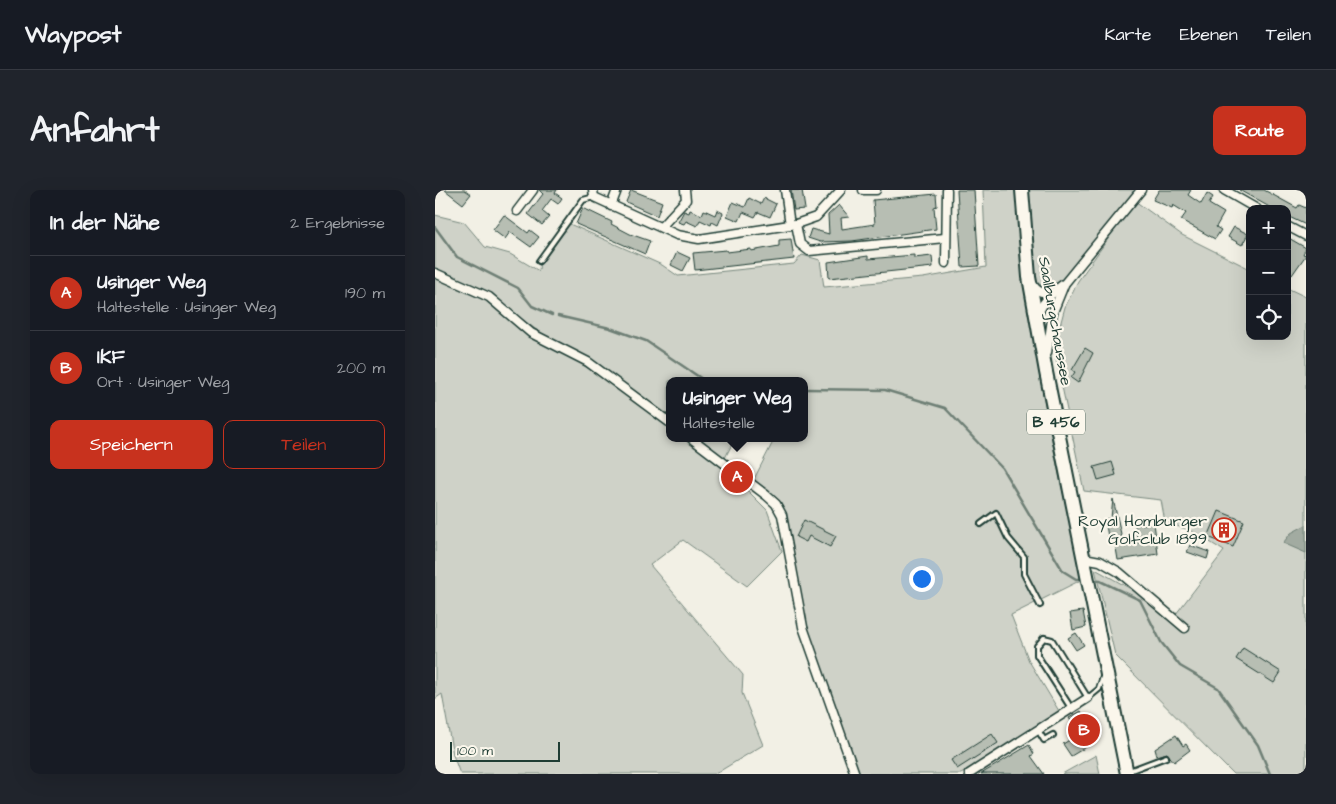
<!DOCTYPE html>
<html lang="de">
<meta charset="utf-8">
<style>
body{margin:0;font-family:"Architects Daughter",sans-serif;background:#20242c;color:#f1f3f6}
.controls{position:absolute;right:15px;top:15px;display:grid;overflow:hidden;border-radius:10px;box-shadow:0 5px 20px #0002}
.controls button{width:45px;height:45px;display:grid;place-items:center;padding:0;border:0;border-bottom:1px solid #363941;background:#171b24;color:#f1f3f6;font:25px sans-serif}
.scale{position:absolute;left:15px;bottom:12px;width:110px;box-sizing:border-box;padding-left:5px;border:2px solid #1f3d34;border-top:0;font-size:14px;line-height:18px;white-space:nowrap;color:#1f3d34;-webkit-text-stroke:4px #fbf7ec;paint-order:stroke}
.you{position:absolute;left:486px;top:388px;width:18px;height:18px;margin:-12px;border:4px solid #fff;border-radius:50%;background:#1a73e8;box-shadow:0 0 0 8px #1a73e833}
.badge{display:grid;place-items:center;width:32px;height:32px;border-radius:50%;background:#c8321e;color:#fff;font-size:16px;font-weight:700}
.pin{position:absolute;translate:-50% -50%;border:2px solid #fff;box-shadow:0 1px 5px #0006}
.popup{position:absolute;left:231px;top:187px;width:142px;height:65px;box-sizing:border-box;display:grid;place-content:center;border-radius:10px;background:#171b24;filter:drop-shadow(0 1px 4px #0005);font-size:16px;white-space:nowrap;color:#9ea1a6}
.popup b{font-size:19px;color:#f1f3f6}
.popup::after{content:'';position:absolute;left:50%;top:100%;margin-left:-10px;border:10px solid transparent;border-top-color:#171b24}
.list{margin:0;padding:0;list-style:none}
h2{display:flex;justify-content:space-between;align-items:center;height:65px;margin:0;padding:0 20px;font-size:21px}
h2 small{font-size:16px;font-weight:400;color:#9ea1a6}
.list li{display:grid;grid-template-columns:32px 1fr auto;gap:15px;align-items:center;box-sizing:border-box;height:75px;padding:0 20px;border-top:1px solid #363941}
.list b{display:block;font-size:19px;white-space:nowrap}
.list p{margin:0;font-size:16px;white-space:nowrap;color:#9ea1a6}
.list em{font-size:16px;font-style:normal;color:#9ea1a6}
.actions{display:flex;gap:10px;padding:15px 20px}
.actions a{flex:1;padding:11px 0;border:1px solid #c8321e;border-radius:10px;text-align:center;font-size:18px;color:#c8321e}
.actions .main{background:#c8321e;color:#fff}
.icon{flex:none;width:28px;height:28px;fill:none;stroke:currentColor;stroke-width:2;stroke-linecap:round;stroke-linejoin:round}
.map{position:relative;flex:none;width:871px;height:584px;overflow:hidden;border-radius:10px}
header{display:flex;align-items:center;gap:30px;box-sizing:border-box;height:70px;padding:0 25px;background:#171b24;border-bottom:1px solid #363941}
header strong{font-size:24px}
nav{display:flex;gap:28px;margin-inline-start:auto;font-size:18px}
.intro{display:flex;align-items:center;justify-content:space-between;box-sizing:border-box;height:120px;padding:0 30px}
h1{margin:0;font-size:35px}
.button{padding:12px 22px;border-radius:10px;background:#c8321e;color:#fff;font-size:18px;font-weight:700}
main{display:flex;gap:30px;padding:0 30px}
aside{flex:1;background:#171b24;border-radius:10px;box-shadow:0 5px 20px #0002}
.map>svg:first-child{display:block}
.green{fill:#cfd2c8;stroke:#77887e}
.water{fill:#a2aba1;stroke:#6e7f75}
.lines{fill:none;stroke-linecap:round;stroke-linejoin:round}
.stream{stroke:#6e7f75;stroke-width:2.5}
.building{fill:#b7beb3;stroke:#1f3d34}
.service-casing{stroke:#1f3d34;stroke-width:8}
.minor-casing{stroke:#1f3d34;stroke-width:11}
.primary-casing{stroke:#1f3d34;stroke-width:16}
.service{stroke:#fbf7ec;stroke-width:4}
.minor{stroke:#fbf7ec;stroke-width:8}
.primary{stroke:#fbf7ec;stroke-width:12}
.labels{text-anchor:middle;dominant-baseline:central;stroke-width:4.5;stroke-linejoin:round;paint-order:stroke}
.shield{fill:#fbf7ec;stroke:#61756b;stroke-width:1}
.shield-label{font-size:15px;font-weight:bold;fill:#1f3d34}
.street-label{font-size:16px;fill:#1f3d34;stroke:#fbf7ec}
.poi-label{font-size:16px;fill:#1f3d34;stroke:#fbf7ec;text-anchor:end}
</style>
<header>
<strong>Waypost</strong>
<nav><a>Karte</a><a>Ebenen</a><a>Teilen</a></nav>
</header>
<div class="intro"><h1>Anfahrt</h1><a class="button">Route</a></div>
<main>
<aside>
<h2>In der Nähe<small>2 Ergebnisse</small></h2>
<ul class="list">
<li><span class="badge">A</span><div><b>Usinger Weg</b><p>Haltestelle · Usinger Weg</p></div><em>190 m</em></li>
<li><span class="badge">B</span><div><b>IKF</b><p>Ort · Usinger Weg</p></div><em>200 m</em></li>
</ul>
<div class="actions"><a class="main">Speichern</a><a>Teilen</a></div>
</aside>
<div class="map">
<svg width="871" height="584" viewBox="0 0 871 584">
<rect width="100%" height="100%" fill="#f2f0e5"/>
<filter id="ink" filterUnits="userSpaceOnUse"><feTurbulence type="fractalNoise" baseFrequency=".02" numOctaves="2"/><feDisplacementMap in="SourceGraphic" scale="10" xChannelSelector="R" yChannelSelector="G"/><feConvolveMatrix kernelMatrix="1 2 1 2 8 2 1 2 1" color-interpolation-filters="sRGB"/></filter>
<g filter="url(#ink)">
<g class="green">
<path d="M 548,0 L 581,0 C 591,131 617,261 648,389 L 576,425 L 594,471 L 624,521 L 526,584 L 425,584 L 392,497 L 367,420 L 350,327 L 345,311 L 318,291 L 310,298 L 332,320 L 347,361 L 312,396 L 248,350 L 215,375 L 308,485 L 307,503 L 328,555 L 280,584 L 25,584 L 18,565 L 7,504 L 0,509 L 0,86 L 52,109 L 89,142 L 145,173 L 234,233 L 234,248 L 300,248 L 289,270 L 318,291 L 340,248 L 370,248 L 370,191 L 234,191 L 234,229 L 152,168 L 103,141 L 54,105 L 0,80 L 0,25 L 29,32 L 50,57 L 75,64 L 104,81 L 105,67 L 130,32 L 227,75 L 243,86 L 359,74 L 367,65 L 385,70 L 389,97 L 488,88 L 551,77 Z"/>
<polygon points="591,0 696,0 700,2 626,91 610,98 599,90"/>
<polygon points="700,11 747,45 815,79 815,146 852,146 852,98 871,107 871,584 798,584 680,465 660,379 741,424 789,361 759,342 730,332 726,310 649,301 621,168 623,143 630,117 643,91"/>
<polygon points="661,565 665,584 627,584"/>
</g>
<polygon class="water" points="871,335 871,363 848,353 856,343"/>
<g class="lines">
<g class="stream">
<polyline points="0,37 22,67 83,98 97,116 117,125"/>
<polyline points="123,126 175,138 211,151 270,191"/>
<polyline points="370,199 450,200 510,218 567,278 628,381 641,389 649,389"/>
<polyline points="657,390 665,391 705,410 726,452 745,476 783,498 823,555 835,584"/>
</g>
</g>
<g class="building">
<polygon points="10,0 30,0 36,4 28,14"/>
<polygon points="104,0 122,0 120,3 127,8 123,14 116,9 107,21 114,27 107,35 93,24 108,4"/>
<polygon points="196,0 227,12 222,26 191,12"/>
<polygon points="356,0 367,0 370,19 359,20"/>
<polygon points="522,0 539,0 544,76 527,77"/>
<polygon points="724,0 756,0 753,5 766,14 772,3 778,7 774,14 789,23 781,37 786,40 780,49 746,30 751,23 738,15 737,18 718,10"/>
<polygon points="804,0 829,0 862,18 864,15 871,18 871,35 852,26 852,19 838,19"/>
<polygon points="501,4 502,16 499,17 501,39 417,51 385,52 373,48 376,39 394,44 393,25 404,15 414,27 406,28 407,39 440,34 438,10"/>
<polygon points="314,8 326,14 329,8 341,14 335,27 323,22 320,27 308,22 304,31 292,26 298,12 310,17"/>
<polygon points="148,18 177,32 176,34 195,44 215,51 210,64 141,34"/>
<polygon points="255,20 267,25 269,20 280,25 282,20 288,23 283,35 277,32 276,35 265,30 262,36 251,31 249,34 243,32 249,21 254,23"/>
<polygon points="69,25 93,43 95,40 104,47 96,57 75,42 70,49 58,40"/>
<polygon points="799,37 813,44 807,55 793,47"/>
<polygon points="852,47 871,58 868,64 871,65 857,85 852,82"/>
<polygon points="356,49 359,69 260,80 258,63 291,60 292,62 316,59 316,61 344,56 344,50"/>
<polygon points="242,62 255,68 248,81 236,75"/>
<polygon points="479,65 479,68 497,66 498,77 394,88 393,72 433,66 433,69"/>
<polygon points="650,158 658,163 643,193 636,188 640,182 637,180"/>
<polygon points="677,272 681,285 663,290 659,277"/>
<polygon points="678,309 689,357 703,354 700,335 719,333 723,364 683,370 680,352 674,353 670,329 676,328"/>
<polygon points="784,321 809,331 798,357 773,347"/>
<polygon points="369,330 401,346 395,357 374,346 371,352 361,347"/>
<polygon points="755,355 774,362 772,369 752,362"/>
<polygon points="648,421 651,437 638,440 635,423"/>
<polygon points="641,443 649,455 641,460 633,448"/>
<polygon points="808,458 846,482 839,493 801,469"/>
<polygon points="646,521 655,536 658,553 636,566 628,554 644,544 634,528"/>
<polygon points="557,544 563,553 522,579 516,570"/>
<polygon points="741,545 748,556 751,554 755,560 739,572 732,563 722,566 720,559"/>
<polygon points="594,555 599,564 596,566 609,584 546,584"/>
</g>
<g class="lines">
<g class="service-casing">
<g id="service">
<polyline points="104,71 148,10 159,7"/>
<polyline points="546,334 561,323 573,348 589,367 589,384 605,415"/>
<polyline points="609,448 617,450 653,508 664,499 668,487"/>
<polyline points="609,448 602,456 602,465 636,518"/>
<polyline points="603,540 609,550 618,545"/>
<polyline points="694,581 731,567"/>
</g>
</g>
<g class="minor-casing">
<g id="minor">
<polyline points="158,0 159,7 242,45 264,49 361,34 381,27 406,0"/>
<polyline points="350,0 355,35"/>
<polyline points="428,0 441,0"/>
<polyline points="789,0 822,19"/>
<polyline points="176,16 182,0"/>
<polyline points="82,21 98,0"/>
<polyline points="361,34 365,54 374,61 510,48"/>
<polyline points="852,36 871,46"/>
<polyline points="226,37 251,10 250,0"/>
<polyline points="511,73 512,0"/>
<polyline points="0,83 54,107 96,143 153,172 234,232"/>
<path d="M 597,93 C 602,103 609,104 620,101"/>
<path d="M 603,125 C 607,111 619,101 630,93 L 706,0"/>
<polyline points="612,163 618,122 629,95"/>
<polyline points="256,248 331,305 341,314 347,325 368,437 420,584"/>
<polyline points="649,368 665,371 684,382 750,438"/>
<polyline points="534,584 653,508"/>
</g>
</g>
<g class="primary-casing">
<polyline id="primary" points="587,0 594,87 611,182 692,584"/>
</g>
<use href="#service" class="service"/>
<use href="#minor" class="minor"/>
<use href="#primary" class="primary"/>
</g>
</g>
<defs>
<g id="building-ring" transform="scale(1.25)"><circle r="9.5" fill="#fbf7ec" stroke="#c8321e" stroke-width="1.5"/><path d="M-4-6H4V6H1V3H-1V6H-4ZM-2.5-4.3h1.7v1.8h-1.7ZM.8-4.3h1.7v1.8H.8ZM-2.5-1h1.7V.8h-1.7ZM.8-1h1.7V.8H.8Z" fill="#c8321e"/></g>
</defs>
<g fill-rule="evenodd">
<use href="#building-ring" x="789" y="340"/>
</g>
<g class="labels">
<rect class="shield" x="592" y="219.5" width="58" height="25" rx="4"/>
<g class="shield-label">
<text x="621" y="232">B 456</text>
</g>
<g class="street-label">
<text transform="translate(620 131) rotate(80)">Saalburgchaussee</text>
</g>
<g class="poi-label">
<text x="772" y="331">Royal Homburger<tspan x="772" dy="18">Golfclub 1899</tspan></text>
</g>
</g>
</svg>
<div class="controls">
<button>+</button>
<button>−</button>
<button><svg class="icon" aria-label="locate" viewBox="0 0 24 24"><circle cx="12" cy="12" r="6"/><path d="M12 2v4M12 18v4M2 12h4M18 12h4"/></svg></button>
</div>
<div class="scale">100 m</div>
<div class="you"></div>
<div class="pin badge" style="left:302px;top:287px">A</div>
<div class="popup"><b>Usinger Weg</b>Haltestelle</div>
<div class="pin badge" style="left:649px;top:540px">B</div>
</div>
</main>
